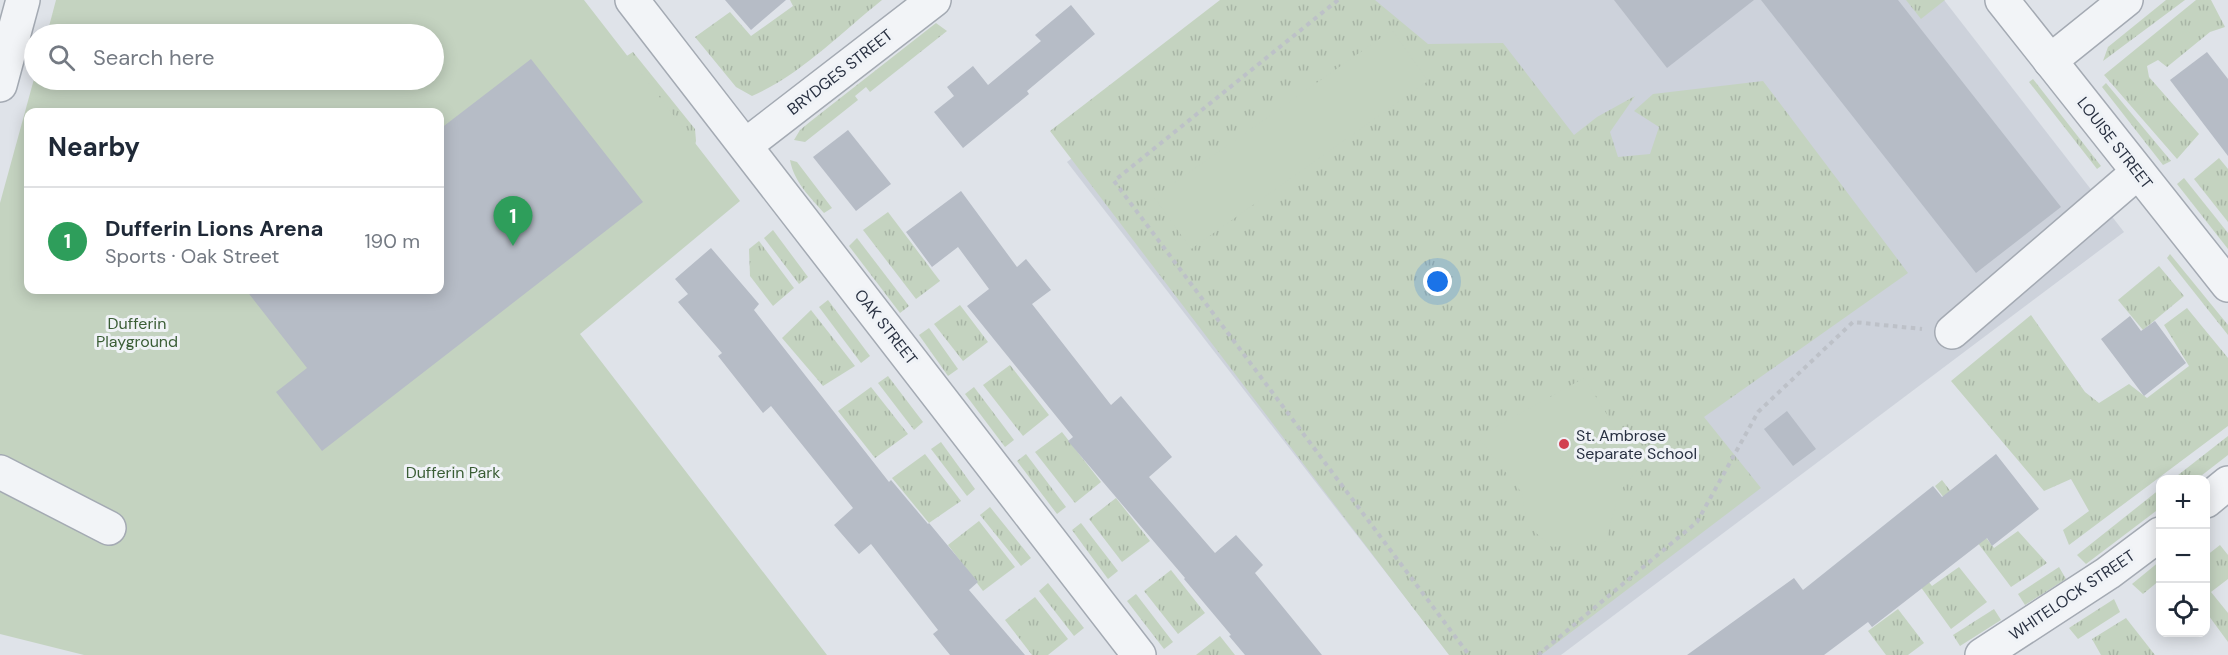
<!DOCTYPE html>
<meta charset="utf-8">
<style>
body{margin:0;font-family:"DM Sans",sans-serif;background:#f2f2f3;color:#1f2937}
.controls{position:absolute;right:18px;bottom:18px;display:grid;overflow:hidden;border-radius:12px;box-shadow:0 3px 15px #0003}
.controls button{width:54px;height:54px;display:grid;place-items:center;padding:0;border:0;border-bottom:2px solid #e0e1e3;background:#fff;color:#1f2937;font:30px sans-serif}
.you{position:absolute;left:1438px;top:282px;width:21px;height:21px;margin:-15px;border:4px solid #fff;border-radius:50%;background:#1a73e8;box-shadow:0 0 0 9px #1a73e833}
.badge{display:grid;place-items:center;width:39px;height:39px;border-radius:50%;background:#d24050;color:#fff;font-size:20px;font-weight:700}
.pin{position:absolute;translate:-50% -50px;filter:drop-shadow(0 2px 3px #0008)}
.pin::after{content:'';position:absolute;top:32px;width:21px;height:18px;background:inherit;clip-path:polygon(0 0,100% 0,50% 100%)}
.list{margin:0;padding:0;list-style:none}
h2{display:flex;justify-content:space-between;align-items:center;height:78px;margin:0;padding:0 24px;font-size:26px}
h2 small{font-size:20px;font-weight:400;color:#747a83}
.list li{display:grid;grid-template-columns:39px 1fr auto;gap:18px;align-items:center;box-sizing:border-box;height:108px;padding:0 24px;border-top:2px solid #e0e1e3}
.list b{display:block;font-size:22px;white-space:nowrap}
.list p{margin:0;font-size:20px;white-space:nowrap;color:#747a83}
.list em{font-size:20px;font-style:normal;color:#747a83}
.icon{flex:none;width:33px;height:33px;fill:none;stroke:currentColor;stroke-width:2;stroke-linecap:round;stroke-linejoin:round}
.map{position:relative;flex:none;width:2228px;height:655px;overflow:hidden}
.search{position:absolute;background:#fff;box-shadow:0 3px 15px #0003;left:24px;top:24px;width:420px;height:66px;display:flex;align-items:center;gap:15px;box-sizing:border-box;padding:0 21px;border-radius:33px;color:#747a83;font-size:22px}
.panel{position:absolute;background:#fff;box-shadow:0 3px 15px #0003;left:24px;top:108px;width:420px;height:186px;border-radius:12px}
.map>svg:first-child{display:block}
.built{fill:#cdd2db}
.grass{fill:url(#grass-tufts)}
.green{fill:#c4d3c0;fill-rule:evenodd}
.building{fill:#b6bcc6}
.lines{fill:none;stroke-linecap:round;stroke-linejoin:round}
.minor-casing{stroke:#a4aab3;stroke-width:36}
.path{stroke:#bdc1c8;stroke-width:4;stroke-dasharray:4.5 4.5;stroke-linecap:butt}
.minor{stroke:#f2f4f7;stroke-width:33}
.poi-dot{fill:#d24050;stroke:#eff2f6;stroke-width:2}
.labels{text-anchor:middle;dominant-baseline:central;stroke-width:6;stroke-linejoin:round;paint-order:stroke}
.street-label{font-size:16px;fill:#283041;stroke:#eff2f6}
.park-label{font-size:16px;fill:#3a5d35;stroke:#eff2f6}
.poi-label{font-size:16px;fill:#283041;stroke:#eff2f6;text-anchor:start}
</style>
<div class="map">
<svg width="2228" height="655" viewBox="0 0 2228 655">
<defs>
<pattern id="grass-tufts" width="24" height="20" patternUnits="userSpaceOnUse" patternTransform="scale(1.5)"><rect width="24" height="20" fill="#c4d3c0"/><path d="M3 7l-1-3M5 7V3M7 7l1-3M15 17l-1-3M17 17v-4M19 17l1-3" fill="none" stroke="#a8b5a6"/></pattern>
</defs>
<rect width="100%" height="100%" fill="#dfe3e9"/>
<polygon class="built" points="1276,0 1944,0 2124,232 1561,655 1450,655 1067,162"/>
<g class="grass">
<path d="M 790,0 L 882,0 C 842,32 799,76 752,96 L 736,87 L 695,37 L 730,12 L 751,36 L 793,6 Z"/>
<polygon points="1220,0 1375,0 1428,44 1503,43 1574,135 1597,117 1635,96 1610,132 1618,157 1650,154 1659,127 1634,111 1653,94 1763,81 1908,273 1704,417 1761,488 1541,655 1449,655 1050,131"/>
<polygon points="1906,0 1945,0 1921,19"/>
<polygon points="2166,0 2185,0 2103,61 2108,47"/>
<polygon points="2196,0 2211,0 2225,27 2210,32 2167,67 2158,60 2147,66 2149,77 2199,134 2177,159 2104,75"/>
<polygon points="936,23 947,31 870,92 866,87 855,96 858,100 805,142 794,140 800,130 811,121"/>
<polygon points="633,52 695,129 696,141 693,154 614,64"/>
<polygon points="2033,79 2101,166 2097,169 2029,82"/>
<polygon points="2106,83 2171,161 2163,165 2102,87"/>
<polygon points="2219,158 2228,169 2228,222 2194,179"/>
<path d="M 790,160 L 797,162 L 832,208 L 824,213 C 810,197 794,182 790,160 Z"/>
<polygon points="2184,178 2228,233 2228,249 2177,184"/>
<polygon points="888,212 940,281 916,299 863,230"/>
<polygon points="773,230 808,277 799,284 764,238"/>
<polygon points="857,238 909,306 900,313 849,246"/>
<polygon points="759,241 794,288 773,306 750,276 749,249"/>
<polygon points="2170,254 2228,325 2228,335 2167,258"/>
<polygon points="2159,266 2184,296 2143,330 2118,300"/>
<polygon points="828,300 870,356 861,363 819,307"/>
<polygon points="960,305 988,342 963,361 934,324"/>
<polygon points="2187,308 2228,358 2228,426 2069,545 2063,530 2089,511 2071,479 2044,491 1951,381 2031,315 2085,392 2099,403 2129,384 2147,398 2189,366 2164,325"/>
<polygon points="811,310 855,366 823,386 782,338"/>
<polygon points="929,328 958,369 948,376 919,335"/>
<polygon points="1010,365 1049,415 1023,436 983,385"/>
<polygon points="888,376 923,422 914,430 878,383"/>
<polygon points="871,387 908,434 875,458 838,411"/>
<polygon points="974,387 1014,440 1005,447 965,394"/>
<polygon points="1062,432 1101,482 1075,503 1035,452"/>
<polygon points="2228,436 2228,455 2197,479 2173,479"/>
<polygon points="941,442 975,489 967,496 931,449"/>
<polygon points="925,454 961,501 929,523 892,478"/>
<polygon points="1026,454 1066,507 1057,514 1017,461"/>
<polygon points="1942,480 1994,548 2018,531 2047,563 2011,587 1935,486"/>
<polygon points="2160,489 2160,508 2086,564 2077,555"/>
<polygon points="1116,498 1150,541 1122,562 1089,519"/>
<polygon points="990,507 1031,558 1021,566 980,515"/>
<polygon points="979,521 1015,567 983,591 948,545"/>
<polygon points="1081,523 1118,571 1108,579 1072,530"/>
<polygon points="1895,539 1932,586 1959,567 1987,602 1951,629 1889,543"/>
<polygon points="2220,545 2228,555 2228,579 2211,592 2228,613 2228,642 2206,612 2206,556"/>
<polygon points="2160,561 2160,580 2143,594 2132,584"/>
<polygon points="2059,567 2066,579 2025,605 2018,594"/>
<polygon points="1171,570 1205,613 1178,634 1144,591"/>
<polygon points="1048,583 1084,628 1074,636 1039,591"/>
<polygon points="1136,594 1173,642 1164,649 1127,601"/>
<polygon points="1035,597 1068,639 1048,655 1032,655 1005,620"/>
<polygon points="2114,599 2120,612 2078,639 2069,628"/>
<polygon points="1898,609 1924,643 1908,655 1886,655 1868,631"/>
<polygon points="1994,609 2001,620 1960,646 1953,635"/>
<polygon points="2126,618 2155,655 2101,655 2092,639"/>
<polygon points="1220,636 1235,655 1196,655"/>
</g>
<g class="green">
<path d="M 56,0 L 584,0 L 740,201 L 580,334 L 827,655 L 84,655 L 0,634 L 0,203 L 34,79 L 434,80 L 434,34 L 47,34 ZM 28,112 L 440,112 L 440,290 L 28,290 Z"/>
<polygon points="1392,30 1428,81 1191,249 1154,197"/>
<polygon points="1584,378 1640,467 1619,492 1606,541 1552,547 1527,525 1522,493 1478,437"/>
</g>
<g class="building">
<polygon points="725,0 786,0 751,30"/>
<polygon points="1614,0 1754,0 1667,68"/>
<polygon points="1761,0 1898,0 2061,207 1976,273"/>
<polygon points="1071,5 1095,34 1027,91 1029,94 963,148 934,112 954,96 947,87 973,66 988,85 1041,41 1035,35"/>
<polygon points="2207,52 2228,79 2228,156 2170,80"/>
<polygon points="531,59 643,202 322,451 276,392 307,368 246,290 440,290 440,129"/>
<polygon points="848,130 891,184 856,211 813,157"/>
<polygon points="961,191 1017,267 1026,259 1051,290 1032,304 1111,405 1121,396 1172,457 1149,477 1215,553 1236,535 1263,565 1255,573 1322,655 1245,655 1229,636 1231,635 1184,579 1185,578 1068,441 1073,437 967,306 989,289 958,247 932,267 906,232"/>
<polygon points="711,248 759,304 754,310 889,482 891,480 928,524 929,523 978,582 969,590 1025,655 950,655 933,634 938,630 871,544 859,554 834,525 853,508 771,406 763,413 718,356 722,353 678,302 688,294 675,279"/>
<polygon points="2130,316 2141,331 2155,321 2186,363 2144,396 2101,339"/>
<polygon points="1787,411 1816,449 1793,466 1764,429"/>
<polygon points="1996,454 2039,509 1992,546 1987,538 1872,627 1868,622 1824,655 1687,655 1794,578 1803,590 1933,486 1942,497"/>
</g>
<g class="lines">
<g class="minor-casing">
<g id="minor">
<polyline points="632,0 1139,655"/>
<polyline points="2002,0 2228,285"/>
<polyline points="2050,61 2126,0"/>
<polyline points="0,85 23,0"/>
<polyline points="746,145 934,0"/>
<polyline points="1952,332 2138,172"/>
<polyline points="0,472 109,528"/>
<polyline points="2206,501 2228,483"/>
<polyline points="1982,655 2108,573 2160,534"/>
</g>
</g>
<g class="path">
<polyline points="1338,0 1114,181 1469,655"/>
<polyline points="1538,655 1697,522 1758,412 1853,322 1922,329"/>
</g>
<use href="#minor" class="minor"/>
</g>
<circle class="poi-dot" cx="1564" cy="444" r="6"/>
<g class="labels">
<g class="street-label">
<text transform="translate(840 72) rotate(-38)">BRYDGES STREET</text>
<text transform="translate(2115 143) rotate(52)">LOUISE STREET</text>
<text transform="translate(886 327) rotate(52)">OAK STREET</text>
<text transform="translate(2072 595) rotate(-34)">WHITELOCK STREET</text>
</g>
<g class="park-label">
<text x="137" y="323">Dufferin<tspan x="137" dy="18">Playground</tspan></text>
<text x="453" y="472">Dufferin Park</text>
</g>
<g class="poi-label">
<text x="1576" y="435">St. Ambrose<tspan x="1576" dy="18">Separate School</tspan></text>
</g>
</g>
</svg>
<div class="controls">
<button>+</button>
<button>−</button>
<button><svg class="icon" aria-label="locate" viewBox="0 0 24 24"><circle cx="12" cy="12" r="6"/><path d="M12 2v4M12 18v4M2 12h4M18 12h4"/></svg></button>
</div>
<div class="you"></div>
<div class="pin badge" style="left:513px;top:246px;background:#2e9e5b">1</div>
<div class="search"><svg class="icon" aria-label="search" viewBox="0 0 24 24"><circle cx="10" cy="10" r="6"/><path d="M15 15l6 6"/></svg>Search here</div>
<section class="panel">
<h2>Nearby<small></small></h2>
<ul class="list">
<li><span class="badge" style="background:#2e9e5b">1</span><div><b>Dufferin Lions Arena</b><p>Sports · Oak Street</p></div><em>190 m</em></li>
</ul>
</section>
</div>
